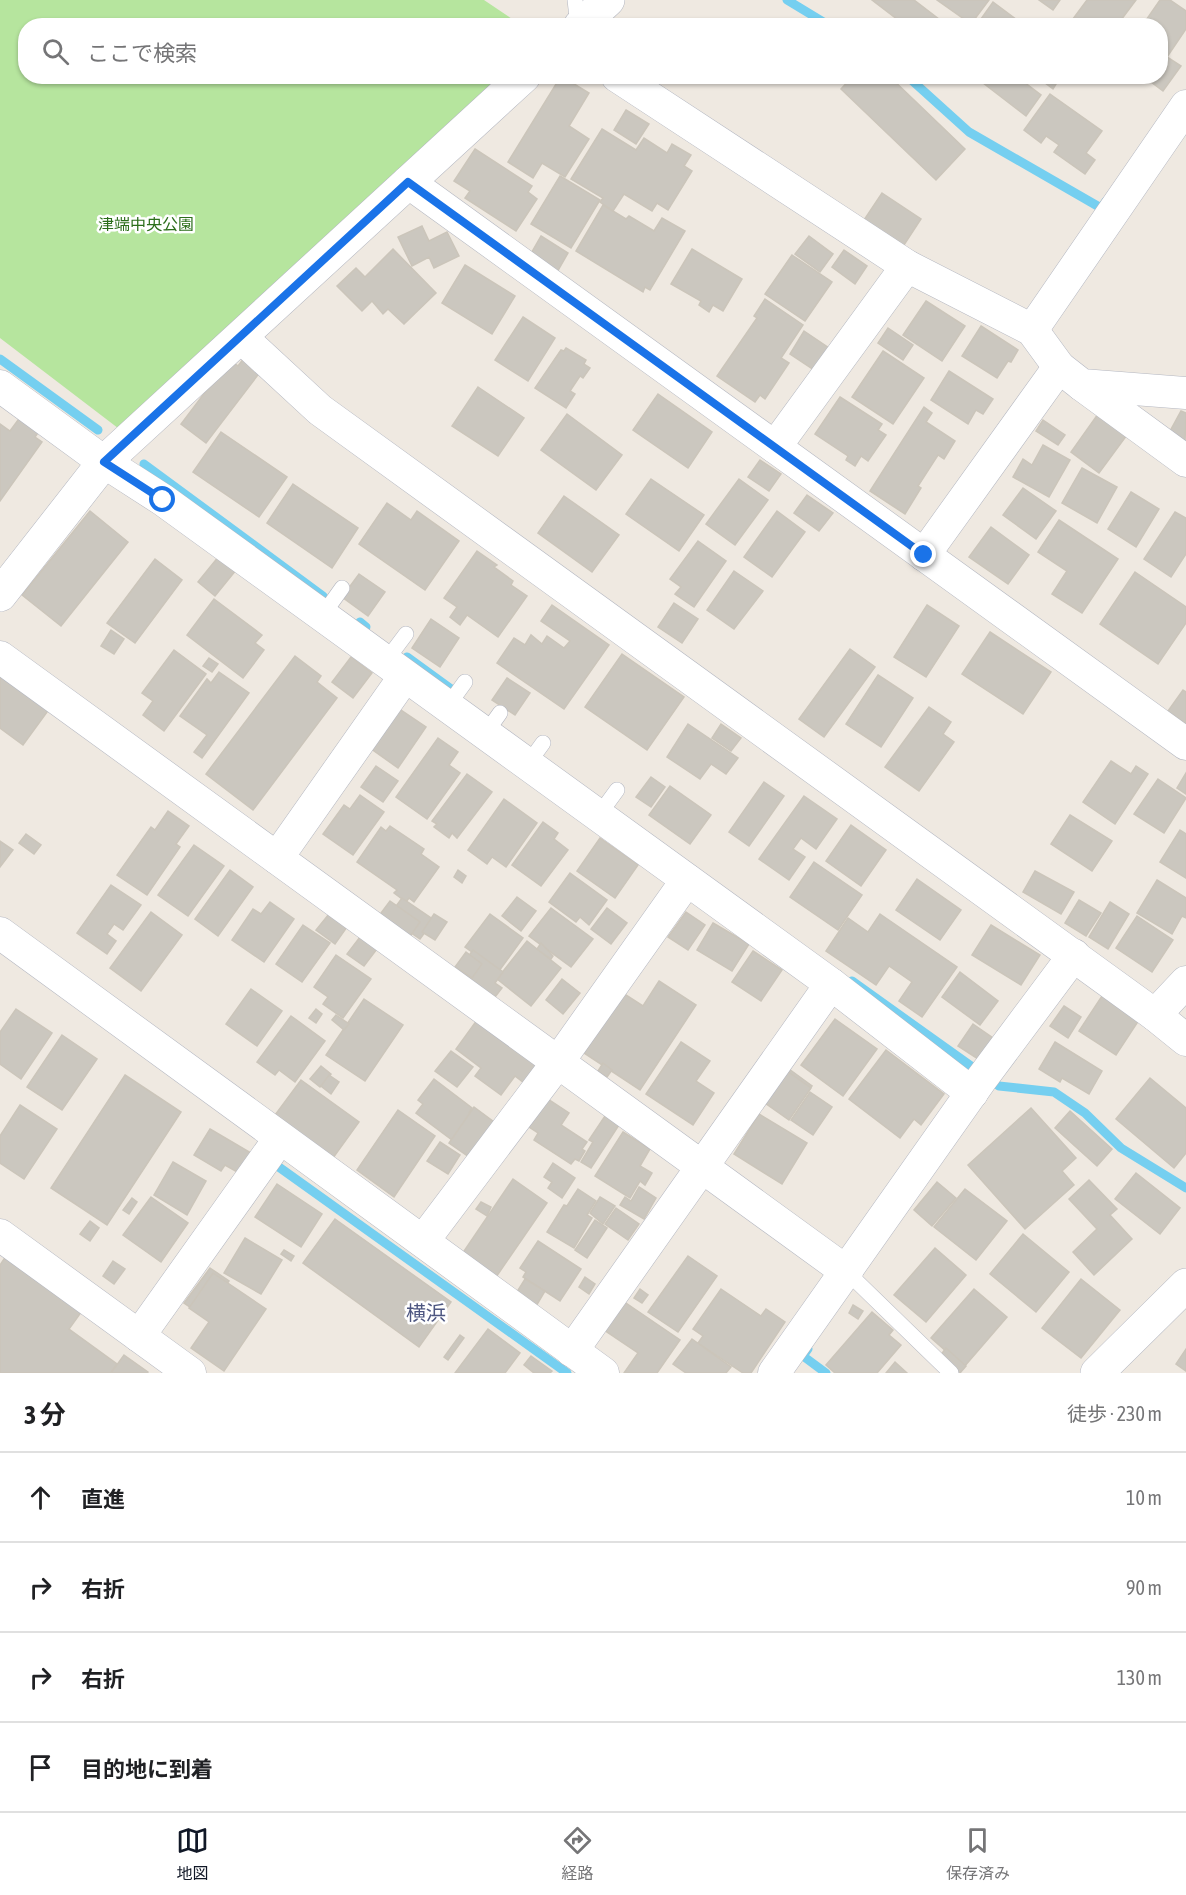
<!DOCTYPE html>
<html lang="ja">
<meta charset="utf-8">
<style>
body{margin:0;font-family:"Asap Condensed","Noto Sans JP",sans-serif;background:#f2f2f2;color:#202124}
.stop{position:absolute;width:18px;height:18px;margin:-14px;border:4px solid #1a73e8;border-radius:50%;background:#fff}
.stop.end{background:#1a73e8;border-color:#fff;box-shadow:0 2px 6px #0008}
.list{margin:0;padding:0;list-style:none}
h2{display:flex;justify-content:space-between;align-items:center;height:78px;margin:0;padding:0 24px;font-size:26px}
h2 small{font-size:20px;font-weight:400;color:#757577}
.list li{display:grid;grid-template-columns:39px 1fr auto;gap:18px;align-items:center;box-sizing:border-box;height:90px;padding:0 24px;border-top:2px solid #e0e0e0}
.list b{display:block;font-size:22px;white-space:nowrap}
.list em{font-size:20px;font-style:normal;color:#757577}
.icon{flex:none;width:33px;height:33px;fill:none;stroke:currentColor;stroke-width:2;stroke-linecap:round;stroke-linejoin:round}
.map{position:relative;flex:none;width:1186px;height:1373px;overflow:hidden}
.search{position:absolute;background:#fff;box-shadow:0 2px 4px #0004;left:18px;right:18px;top:18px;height:66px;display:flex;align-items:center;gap:15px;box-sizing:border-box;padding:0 21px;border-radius:24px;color:#757577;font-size:22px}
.sheet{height:438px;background:#fff}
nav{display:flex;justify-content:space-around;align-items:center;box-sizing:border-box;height:84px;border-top:2px solid #e0e0e0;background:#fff;font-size:16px;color:#757577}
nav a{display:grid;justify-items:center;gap:3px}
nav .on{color:#111827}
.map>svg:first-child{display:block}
.green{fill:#b6e59e}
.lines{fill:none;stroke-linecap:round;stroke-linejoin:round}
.stream{stroke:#75cff0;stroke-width:9}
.building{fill:#cbc7bf;stroke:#cbc5ba;stroke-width:1.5}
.service-casing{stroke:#b4b7c1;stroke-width:16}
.minor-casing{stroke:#b4b7c1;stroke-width:33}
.tertiary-casing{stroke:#b4b7c1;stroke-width:34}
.service{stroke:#fff;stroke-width:15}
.minor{stroke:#fff;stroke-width:32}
.tertiary{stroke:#fff;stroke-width:33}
.route{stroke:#1a73e8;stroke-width:8}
.labels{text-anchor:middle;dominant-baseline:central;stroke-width:5;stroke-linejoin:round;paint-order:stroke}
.park-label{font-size:16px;fill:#2c6e1b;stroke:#fff}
.quarter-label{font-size:20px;fill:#4d5680;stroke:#fff}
</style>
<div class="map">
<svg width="1186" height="1373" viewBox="0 0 1186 1373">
<rect width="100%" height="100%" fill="#efe9e1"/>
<polygon class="green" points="0,0 484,0 521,25 26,26 26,76 524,77 131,438 0,338"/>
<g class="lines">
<g class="stream">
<polyline points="787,0 830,26"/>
<polyline points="907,76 969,132 1101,208 1106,201"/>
<polyline points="0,359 98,430"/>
<polyline points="144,464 323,596"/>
<polyline points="360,622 366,627"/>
<polyline points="407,657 451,689"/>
<polyline points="852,981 999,1086 1054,1092 1085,1113 1121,1148 1186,1188"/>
<polyline points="276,1165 567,1373"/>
<polyline points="808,1349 803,1356 826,1373"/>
</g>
</g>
<g class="building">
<polygon points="872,0 914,0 948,26 906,26"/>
<polygon points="937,0 989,0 971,24"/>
<polygon points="1039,0 1060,0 1053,10"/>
<polygon points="1087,0 1136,0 1121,20 1128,26 1073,26 1070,23"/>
<polygon points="1160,0 1170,0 1186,11 1186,29 1167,57 1181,66 1163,91 1143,76 1160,76 1160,26 1142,26"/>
<polygon points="993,2 1025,26 976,26"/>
<polygon points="561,76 589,93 569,126 589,139 565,177 542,163 533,178 508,162"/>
<polygon points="853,76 889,76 965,149 936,180 841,89"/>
<polygon points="974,76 1016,76 1041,95 1026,116"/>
<polygon points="1036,76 1061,76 1053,89"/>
<polygon points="1050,94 1102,131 1086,153 1095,160 1085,174 1054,152 1059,145 1046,136 1041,143 1024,130"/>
<polygon points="626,110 649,124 636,144 614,130"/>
<polygon points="602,129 636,150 644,138 667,153 672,144 691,155 684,166 692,171 668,210 657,203 652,211 624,194 613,211 600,202 603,198 571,179"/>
<polygon points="475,149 532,186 528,192 537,199 516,231 465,198 470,191 454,181"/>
<polygon points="560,176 600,200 571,248 531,224"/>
<polygon points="882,193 921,219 902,248 862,223"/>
<polygon points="603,205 626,219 629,216 654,231 662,218 685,231 650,290 645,287 643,292 576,251"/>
<polygon points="422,226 429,241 447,232 459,256 434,268 429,257 412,266 398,237"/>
<polygon points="541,236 568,253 556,274 529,257"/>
<polygon points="809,236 833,254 820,272 795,254"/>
<polygon points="393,249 436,293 404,324 388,309 383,314 372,301 362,311 337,286 356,268 365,277"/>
<polygon points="692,249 742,279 723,311 713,305 709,312 699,305 701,301 671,284"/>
<polygon points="844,250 867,266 855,284 832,267"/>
<polygon points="792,255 832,282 805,321 765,294"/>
<polygon points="465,265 515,296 492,334 442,303"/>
<polygon points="765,299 803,325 781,358 789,363 765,399 760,395 755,402 717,376 757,318 754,316"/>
<polygon points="926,301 965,326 942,361 903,335"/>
<polygon points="523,317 555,338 528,381 495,360"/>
<polygon points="981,326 1018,350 1011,362 1008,361 997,378 962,356"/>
<polygon points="888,328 913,345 903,360 878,343"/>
<polygon points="804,331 829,348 814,370 790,354"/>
<polygon points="566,348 586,360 584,364 590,368 583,378 580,376 570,391 575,394 566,408 535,388 561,350 564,351"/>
<polygon points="883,351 924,378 893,424 852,397"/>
<polygon points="247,354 264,367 206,443 181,424 222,370 226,372 234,363 238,366"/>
<polygon points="949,371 993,399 983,414 976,410 968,424 931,400"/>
<polygon points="478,387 524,418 498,456 452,426"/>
<polygon points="658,394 712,432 688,468 633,430"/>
<polygon points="840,397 882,424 878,430 886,435 868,461 861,456 855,466 846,460 848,456 815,434"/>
<polygon points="924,407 932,413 926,422 955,441 944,459 938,455 918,486 921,488 905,514 870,491"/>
<polygon points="1181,411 1186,413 1185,442 1169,433"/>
<polygon points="567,414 622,455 596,490 541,450"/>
<polygon points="1098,414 1127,435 1099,473 1071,452"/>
<polygon points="21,416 40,430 35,437 42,442 0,501 0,424 10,431"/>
<polygon points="1043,420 1065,435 1058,445 1036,431"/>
<polygon points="221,432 287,477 259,517 193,472"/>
<polygon points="1043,445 1070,460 1049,497 1013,477 1023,459 1032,465"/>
<polygon points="760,460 781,474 769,491 748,477"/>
<polygon points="1082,468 1117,487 1097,523 1062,503"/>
<polygon points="651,479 704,515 679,551 626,514"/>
<polygon points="739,479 768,500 735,545 706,524"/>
<polygon points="293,484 358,528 332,568 267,523"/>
<polygon points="1023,488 1056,511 1036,539 1003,515"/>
<polygon points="1131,492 1159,509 1136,547 1108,529"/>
<polygon points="807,495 833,513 819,531 794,513"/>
<polygon points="564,496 619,535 592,572 538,533"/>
<polygon points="387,503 411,520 417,511 459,541 425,590 359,544"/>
<polygon points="90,511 128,542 61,626 22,595"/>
<polygon points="777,511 805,532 772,577 744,557"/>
<polygon points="1175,512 1186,518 1186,554 1171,577 1144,559"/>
<polygon points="1059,520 1118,559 1082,613 1052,594 1067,571 1038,552"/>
<polygon points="991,527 1029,555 1008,584 969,557"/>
<polygon points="698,541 726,561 694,607 675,594 681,587 670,579"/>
<polygon points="477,551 497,565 494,567 513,581 511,585 527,596 498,637 467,615 460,625 450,617 457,607 444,598"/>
<polygon points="219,556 236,570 215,596 198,582"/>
<polygon points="155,559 182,580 135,643 107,623"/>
<polygon points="734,571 763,591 734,629 707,610"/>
<polygon points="1135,572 1186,607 1186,623 1158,664 1100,624"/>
<polygon points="359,574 385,592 368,616 342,597"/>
<polygon points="214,599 262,635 255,643 264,650 243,678 187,635"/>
<polygon points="674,603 698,619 682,643 658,627"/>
<polygon points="552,605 609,645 564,709 497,663 514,638 525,645 531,635 542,644 547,636 564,648 570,641 541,621"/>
<polygon points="927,605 959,626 926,677 894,657"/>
<polygon points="431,619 459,638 440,667 412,648"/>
<polygon points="111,630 124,639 114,654 101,646"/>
<polygon points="990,632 1051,672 1023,714 962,674"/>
<polygon points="850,649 875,667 824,737 799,719"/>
<polygon points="174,650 206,674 164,731 143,715 153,701 142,693"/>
<polygon points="622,654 684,697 647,750 585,707"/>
<polygon points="295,656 321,676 317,682 337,698 253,810 206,774"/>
<polygon points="351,657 372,673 353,698 332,682"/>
<polygon points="209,658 218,664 212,672 203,666"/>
<polygon points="0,672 50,708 23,745 0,728"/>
<polygon points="219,672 249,693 202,758 194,752 207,735 180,716 207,679 211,683"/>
<polygon points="878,675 913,698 881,747 846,724"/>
<polygon points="507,678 530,693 515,715 492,700"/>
<polygon points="1183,690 1186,692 1186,724 1168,711"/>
<polygon points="929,707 951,722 943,734 954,742 919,791 885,767"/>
<polygon points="398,708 426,727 398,768 370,748"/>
<polygon points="688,724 738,758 726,774 711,764 700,779 667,757"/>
<polygon points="721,724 741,738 731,751 712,738"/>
<polygon points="438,738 458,752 449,765 460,773 427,819 396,797"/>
<polygon points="1111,761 1131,774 1136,766 1148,774 1115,824 1083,802"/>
<polygon points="376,766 398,781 383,802 361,787"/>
<polygon points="1186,773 1186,794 1177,788"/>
<polygon points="467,774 492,792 457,838 452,833 449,838 434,827 437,824 432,821"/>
<polygon points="651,777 665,787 651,807 636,797"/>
<polygon points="1158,779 1186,798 1164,833 1134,814"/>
<polygon points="764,782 784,796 749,846 729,832"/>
<polygon points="670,786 711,815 690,844 649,815"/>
<polygon points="360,795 384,812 353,855 323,834 344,805 350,809"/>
<polygon points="804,796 837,819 816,849 801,838 793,849 805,857 789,880 759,859"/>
<polygon points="504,799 537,823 506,867 492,857 487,864 468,850"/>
<polygon points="168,811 189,826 176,844 180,847 147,895 117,875 151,827 155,830"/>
<polygon points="1070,815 1112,841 1092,871 1051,844"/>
<polygon points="543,822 558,833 554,839 568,850 541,886 512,865"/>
<polygon points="851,825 886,850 861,886 826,861"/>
<polygon points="390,826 424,849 421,854 439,867 414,902 409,898 406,902 394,893 397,890 357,862 381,827 386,831"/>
<polygon points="1180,830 1186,834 1186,878 1160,862"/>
<polygon points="26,834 41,845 34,854 19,843"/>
<polygon points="600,838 638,865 615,898 577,871"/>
<polygon points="0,841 13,850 0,867"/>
<polygon points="194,845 224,866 188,916 158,895"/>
<polygon points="814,862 862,895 838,930 790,897"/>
<polygon points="230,870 253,887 218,936 195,919"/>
<polygon points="458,870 466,876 462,883 454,877"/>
<polygon points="1035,871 1074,892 1061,914 1023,892"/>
<polygon points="570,873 607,900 589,925 580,917 576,922 549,902"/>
<polygon points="917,879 961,910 940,940 896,910"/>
<polygon points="1157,880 1186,898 1186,918 1182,916 1172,934 1137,913"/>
<polygon points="111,885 141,905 123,930 114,924 107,934 116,941 107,954 77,933"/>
<polygon points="517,897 536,911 521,931 502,916"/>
<polygon points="402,898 434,920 420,939 388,917"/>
<polygon points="1079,900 1101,913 1086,936 1065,923"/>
<polygon points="390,901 420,922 409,938 378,917"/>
<polygon points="270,902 294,919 264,962 232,940 253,909 261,914"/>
<polygon points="1110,902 1129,914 1108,949 1089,937"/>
<polygon points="551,908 593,939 571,967 529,936"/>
<polygon points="607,908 627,923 611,944 591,929"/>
<polygon points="151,912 182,935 141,991 110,968"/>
<polygon points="686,912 705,925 688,950 668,937"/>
<polygon points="329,914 347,927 335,944 316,930"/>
<polygon points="434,914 447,922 435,940 422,932"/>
<polygon points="490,914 523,938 499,971 465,947"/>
<polygon points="880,914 957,967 922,1017 899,1001 912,982 889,966 876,985 826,951 848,918 868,932"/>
<polygon points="1137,916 1173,940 1152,972 1116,948"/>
<polygon points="713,923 749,944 732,971 697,950"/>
<polygon points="303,925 330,943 302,982 276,964"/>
<polygon points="991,925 1040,955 1021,985 972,955"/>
<polygon points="360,937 377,949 364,966 347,954"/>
<polygon points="527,941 561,968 531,1006 497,979"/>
<polygon points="541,943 553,956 551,959 537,949"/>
<polygon points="473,950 503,972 495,983 502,988 495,997 458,970"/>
<polygon points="753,951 782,970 761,1001 732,982"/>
<polygon points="466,952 482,964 472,978 455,967"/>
<polygon points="336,955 371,979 343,1018 323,1004 328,997 314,987"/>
<polygon points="960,972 998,1001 980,1025 942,997"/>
<polygon points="562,979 580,993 563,1014 546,1000"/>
<polygon points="659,981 696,1005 640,1090 584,1053 623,993 643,1006"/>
<polygon points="251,989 282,1011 257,1046 226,1024"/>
<polygon points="1102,996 1139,1020 1116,1055 1079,1031"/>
<polygon points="364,999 403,1025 365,1081 326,1055"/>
<polygon points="1064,1006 1081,1017 1068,1038 1050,1026"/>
<polygon points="16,1009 52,1033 21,1079 0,1064 0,1032"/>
<polygon points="316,1009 322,1014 316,1023 309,1018"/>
<polygon points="336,1015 349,1024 344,1030 332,1020"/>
<polygon points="291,1016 325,1041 295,1082 279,1070 275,1075 257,1062"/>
<polygon points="835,1019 877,1049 843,1096 801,1065"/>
<polygon points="477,1020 538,1064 524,1083 515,1076 501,1095 475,1076 481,1068 456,1049"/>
<polygon points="973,1024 993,1038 978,1059 958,1046"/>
<polygon points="62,1035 97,1059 62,1110 27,1087"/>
<polygon points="681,1042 710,1061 696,1081 714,1093 693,1125 646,1094"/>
<polygon points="1055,1042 1102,1071 1089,1094 1062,1078 1060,1082 1039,1069"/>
<polygon points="886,1050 944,1094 921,1125 914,1119 900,1138 849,1099"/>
<polygon points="451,1051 473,1067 457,1087 435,1071"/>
<polygon points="603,1063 612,1070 607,1077 598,1071"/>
<polygon points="321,1066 331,1074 320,1087 310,1079"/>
<polygon points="789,1069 812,1086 791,1115 768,1099"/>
<polygon points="787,1071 811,1088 789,1120 765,1103"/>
<polygon points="125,1075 181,1112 107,1225 51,1188"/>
<polygon points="329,1075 339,1082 331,1094 321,1086"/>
<polygon points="1150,1078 1186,1108 1186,1153 1174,1168 1116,1119"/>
<polygon points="434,1079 472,1108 469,1113 475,1118 456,1143 416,1113 423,1104 418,1100"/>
<polygon points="301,1080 359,1122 333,1158 275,1115"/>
<polygon points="810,1092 832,1107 813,1135 791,1120"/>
<polygon points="548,1099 569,1113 561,1125 587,1142 582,1149 585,1151 579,1161 575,1159 571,1164 534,1140 538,1133 529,1127"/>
<polygon points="20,1105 57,1129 24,1179 0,1163 0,1136"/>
<polygon points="474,1107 494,1122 469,1157 449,1143"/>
<polygon points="1031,1108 1076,1158 1062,1171 1074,1185 1025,1229 968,1165"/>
<polygon points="398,1110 435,1136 394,1197 357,1170"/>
<polygon points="1070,1111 1112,1149 1097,1166 1055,1128"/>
<polygon points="759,1114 807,1143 782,1184 734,1154"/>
<polygon points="605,1116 619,1125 591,1168 581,1162 593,1142 589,1140"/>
<polygon points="210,1129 251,1153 239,1173 225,1165 221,1171 194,1155"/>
<polygon points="623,1132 650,1149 640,1166 652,1173 645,1185 640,1181 630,1198 595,1176"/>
<polygon points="440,1142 460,1155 448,1174 427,1161"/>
<polygon points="173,1162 206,1181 187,1215 154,1195"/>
<polygon points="553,1163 575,1178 562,1198 548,1188 552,1182 544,1177"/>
<polygon points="1136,1173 1180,1208 1160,1234 1115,1199"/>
<polygon points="513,1179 547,1203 494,1280 460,1257"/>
<polygon points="1089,1180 1117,1209 1110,1215 1132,1239 1094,1275 1073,1252 1097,1229 1069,1199"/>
<polygon points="937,1182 956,1198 932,1226 914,1210"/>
<polygon points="277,1184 322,1214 301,1247 255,1217"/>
<polygon points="639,1187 656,1198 644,1219 620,1205 625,1197 631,1201"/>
<polygon points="578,1189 596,1201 587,1215 592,1218 574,1248 547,1232 564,1205 567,1206"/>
<polygon points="965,1189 1007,1221 976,1260 934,1227"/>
<polygon points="151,1197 188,1223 161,1262 123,1235"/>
<polygon points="600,1197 615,1206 603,1224 590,1213"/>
<polygon points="132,1198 137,1202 129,1214 123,1210"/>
<polygon points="481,1202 491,1207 487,1216 476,1209"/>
<polygon points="616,1208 639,1224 628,1240 605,1224"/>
<polygon points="335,1219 451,1302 419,1347 303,1263"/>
<polygon points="595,1220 607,1228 587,1258 575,1250"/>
<polygon points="90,1221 99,1228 90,1241 80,1234"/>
<polygon points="1023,1234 1069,1272 1036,1312 990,1274"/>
<polygon points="245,1238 282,1260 261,1294 224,1273"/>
<polygon points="538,1241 581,1269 560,1301 523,1277 526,1272 520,1268"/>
<polygon points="935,1248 966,1275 926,1322 894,1295"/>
<polygon points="284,1250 294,1256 291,1261 281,1254"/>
<polygon points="6,1256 82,1311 69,1329 117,1364 111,1373 0,1373 0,1265"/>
<polygon points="688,1256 717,1276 678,1332 648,1312"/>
<polygon points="113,1261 125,1269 114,1284 103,1276"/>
<polygon points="210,1268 229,1281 208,1310 205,1308 200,1314 184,1303"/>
<polygon points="213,1273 266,1309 224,1371 191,1348 209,1322 189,1308"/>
<polygon points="585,1277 595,1284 589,1294 579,1287"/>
<polygon points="525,1279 545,1291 535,1308 515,1295"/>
<polygon points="1081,1279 1120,1310 1081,1358 1042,1328"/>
<polygon points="640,1289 648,1295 642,1303 634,1298"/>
<polygon points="721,1289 761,1316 766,1309 785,1322 751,1373 743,1373 698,1343 703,1336 693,1329"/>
<polygon points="974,1289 1007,1317 964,1367 931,1338"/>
<polygon points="623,1301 680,1340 657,1373 624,1373 638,1353 604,1330"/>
<polygon points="853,1305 863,1311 858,1319 849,1313"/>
<polygon points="872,1312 893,1330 889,1335 901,1345 877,1373 835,1373 826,1365"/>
<polygon points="488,1329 520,1353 505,1373 455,1373"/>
<polygon points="460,1335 464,1338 448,1360 444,1357"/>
<polygon points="692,1339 731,1367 726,1373 686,1373 673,1364"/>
<polygon points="946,1348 966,1366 960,1373 939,1357"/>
<polygon points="1186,1349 1186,1371 1176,1364"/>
<polygon points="124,1355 148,1372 147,1373 111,1373"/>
<polygon points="531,1356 552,1371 550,1373 534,1373 524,1365"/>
<polygon points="895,1362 907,1373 886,1373"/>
</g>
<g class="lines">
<g class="service-casing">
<g id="service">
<polyline points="575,0 578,26"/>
<polyline points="322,616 342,588"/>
<polyline points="385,662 406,634"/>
<polyline points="447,707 465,682"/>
<polyline points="485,734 500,713"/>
<polyline points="527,765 543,743"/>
<polyline points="598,816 617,790"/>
<polyline points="847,1272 951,1373"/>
</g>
</g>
<g class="minor-casing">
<g id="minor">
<polyline points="617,76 907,266 1032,330 1059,367 1082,385 1186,393"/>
<polyline points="408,182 1186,744"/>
<polyline points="1032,330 1186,106"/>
<polyline points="241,337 320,410 1155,1015 1186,982"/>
<polyline points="1082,385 1186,461"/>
<polyline points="0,386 104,462 163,500 831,984 972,1093"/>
<polyline points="775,447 907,266"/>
<polyline points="924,555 1059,367"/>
<polyline points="0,657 847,1272"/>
<polyline points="277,858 405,676"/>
<polyline points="0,933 603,1373"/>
<polyline points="1155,1015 1186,1040"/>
<polyline points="0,1235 190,1373"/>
<polyline points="423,1241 558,1062 687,880"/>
<polyline points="139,1336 280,1138"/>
<polyline points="572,1351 831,984"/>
<polyline points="774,1373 980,1081 1074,955"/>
</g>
</g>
<g class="tertiary-casing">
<g id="tertiary">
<polyline points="580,26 608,0"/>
<polyline points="0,595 104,462 524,76"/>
<polyline points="1097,1373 1186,1285"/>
</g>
</g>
<use href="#service" class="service"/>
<use href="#minor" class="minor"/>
<use href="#tertiary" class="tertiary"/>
</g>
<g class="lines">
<polyline class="route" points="163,500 104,462 408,182 924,555"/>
</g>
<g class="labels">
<g class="park-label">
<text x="146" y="224">津端中央公園</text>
</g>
<g class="quarter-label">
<text x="426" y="1312">横浜</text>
</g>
</g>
</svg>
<div class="stop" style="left:163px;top:500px"></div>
<div class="stop end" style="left:924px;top:555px"></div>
<div class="search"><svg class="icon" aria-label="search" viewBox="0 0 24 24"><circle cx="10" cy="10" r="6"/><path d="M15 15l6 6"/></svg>ここで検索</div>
</div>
<section class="sheet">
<h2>3 分<small>徒歩 · 230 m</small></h2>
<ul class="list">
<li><svg class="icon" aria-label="ahead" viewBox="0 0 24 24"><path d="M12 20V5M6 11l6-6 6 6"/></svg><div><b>直進</b></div><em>10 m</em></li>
<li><svg class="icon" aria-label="right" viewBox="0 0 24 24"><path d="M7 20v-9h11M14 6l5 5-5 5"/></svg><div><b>右折</b></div><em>90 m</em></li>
<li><svg class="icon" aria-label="right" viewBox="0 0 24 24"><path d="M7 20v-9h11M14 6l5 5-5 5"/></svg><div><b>右折</b></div><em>130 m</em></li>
<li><svg class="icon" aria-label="arrive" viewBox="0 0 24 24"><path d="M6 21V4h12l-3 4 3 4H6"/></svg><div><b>目的地に到着</b></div></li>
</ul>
</section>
<nav>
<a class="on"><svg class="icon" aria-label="map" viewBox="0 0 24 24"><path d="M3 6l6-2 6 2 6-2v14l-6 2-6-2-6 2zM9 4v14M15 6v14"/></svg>地図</a>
<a><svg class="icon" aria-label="directions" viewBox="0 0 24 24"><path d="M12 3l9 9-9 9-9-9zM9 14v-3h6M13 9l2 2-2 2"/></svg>経路</a>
<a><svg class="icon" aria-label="saved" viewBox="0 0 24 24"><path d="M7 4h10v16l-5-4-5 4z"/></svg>保存済み</a>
</nav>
